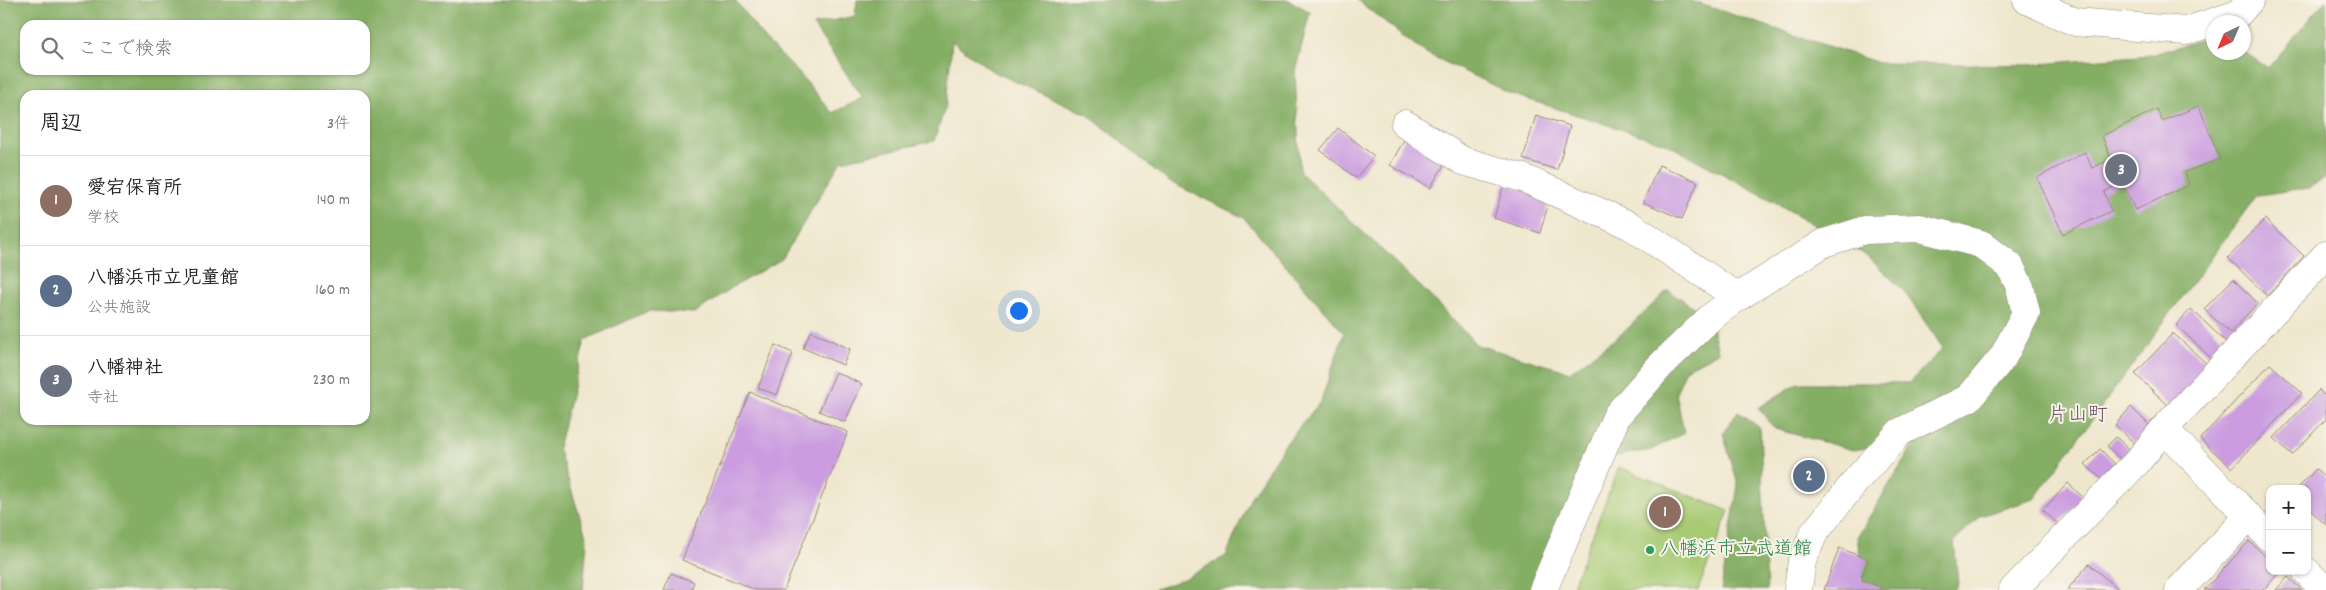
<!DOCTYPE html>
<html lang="ja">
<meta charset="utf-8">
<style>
body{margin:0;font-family:Dekko,"Klee One",sans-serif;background:#f2f2f2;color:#222}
.controls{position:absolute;right:15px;bottom:15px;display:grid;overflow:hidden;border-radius:10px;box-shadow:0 1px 4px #0004}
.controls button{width:45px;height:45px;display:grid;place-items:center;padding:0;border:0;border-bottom:1px solid #e0e0e0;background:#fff;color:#222;font:25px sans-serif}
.compass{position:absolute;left:2206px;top:15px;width:45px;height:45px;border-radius:50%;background:#fff;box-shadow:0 1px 4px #0004;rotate:224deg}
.you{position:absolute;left:1018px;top:310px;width:18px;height:18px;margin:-12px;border:4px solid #fff;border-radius:50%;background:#1a73e8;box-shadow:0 0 0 8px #1a73e833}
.badge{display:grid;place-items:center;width:32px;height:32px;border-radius:50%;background:#0f766e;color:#fff;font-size:16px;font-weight:700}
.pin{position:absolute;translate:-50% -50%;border:2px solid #fff;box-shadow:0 1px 5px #0006}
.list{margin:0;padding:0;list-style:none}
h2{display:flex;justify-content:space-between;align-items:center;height:65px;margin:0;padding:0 20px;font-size:21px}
h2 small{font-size:16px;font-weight:400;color:#767676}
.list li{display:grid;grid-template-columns:32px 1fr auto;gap:15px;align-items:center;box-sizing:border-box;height:90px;padding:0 20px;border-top:1px solid #e0e0e0}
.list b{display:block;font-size:19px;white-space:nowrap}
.list p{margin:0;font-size:16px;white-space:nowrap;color:#767676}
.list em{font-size:16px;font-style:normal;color:#767676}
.icon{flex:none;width:28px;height:28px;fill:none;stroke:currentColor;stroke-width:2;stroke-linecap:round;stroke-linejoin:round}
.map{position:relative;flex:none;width:2326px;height:590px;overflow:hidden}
.search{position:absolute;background:#fff;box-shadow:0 1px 4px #0004;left:20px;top:20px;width:350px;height:55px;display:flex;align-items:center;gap:12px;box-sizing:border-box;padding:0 18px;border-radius:15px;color:#767676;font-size:19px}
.panel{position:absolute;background:#fff;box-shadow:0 1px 4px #0004;left:20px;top:90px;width:350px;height:335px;border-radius:15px}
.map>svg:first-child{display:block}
.green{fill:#a7ca73;stroke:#717a48}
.forest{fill:#85ae65;stroke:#606c42;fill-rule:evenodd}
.building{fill:#cb9de0}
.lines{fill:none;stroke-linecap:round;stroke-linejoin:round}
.street-casing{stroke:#958876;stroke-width:29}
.street{stroke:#fff;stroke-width:28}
.leisure-dot{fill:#2e9e5b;stroke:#f7f3e8;stroke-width:2}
.labels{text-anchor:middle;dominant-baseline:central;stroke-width:4;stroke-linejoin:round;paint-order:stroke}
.leisure-label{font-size:19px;fill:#27864d;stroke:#f7f3e8;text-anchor:start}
.neighbourhood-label{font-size:20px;fill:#6d5262;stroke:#f7f3e8}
</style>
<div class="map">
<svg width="2326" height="590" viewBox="0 0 2326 590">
<rect width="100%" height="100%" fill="#f7f3e8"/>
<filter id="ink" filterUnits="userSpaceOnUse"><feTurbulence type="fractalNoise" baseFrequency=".02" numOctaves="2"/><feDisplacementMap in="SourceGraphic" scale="10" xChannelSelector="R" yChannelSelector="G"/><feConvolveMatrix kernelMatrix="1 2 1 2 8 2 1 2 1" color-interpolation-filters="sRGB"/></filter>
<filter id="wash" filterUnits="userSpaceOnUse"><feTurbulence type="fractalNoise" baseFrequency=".0096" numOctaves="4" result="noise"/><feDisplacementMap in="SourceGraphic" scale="20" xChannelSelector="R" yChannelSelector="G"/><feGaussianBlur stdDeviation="1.12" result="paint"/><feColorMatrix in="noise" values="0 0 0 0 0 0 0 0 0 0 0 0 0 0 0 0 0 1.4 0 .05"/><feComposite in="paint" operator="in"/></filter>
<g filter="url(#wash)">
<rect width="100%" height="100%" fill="#efe7cd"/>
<polygon class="green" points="1619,467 1729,511 1698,590 1571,590"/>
<g class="forest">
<path d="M 0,0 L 735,0 L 764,39 L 799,73 L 832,113 L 863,98 L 813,25 L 855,16 L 857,0 L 1289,0 L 1310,12 L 1295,72 L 1300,172 L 1423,289 L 1477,345 L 1570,372 L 1624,332 L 1668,290 L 1710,318 L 1718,352 L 1686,369 L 1676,393 L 1684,433 L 1651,450 L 1610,457 L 1543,590 L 1153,590 L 1184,579 L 1226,556 L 1251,497 L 1284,446 L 1321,401 L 1344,333 L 1244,218 L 1168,181 L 1087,114 L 992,71 L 952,41 L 946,105 L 934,141 L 841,161 L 782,259 L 736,285 L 695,313 L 648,311 L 585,340 L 558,448 L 587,539 L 583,590 L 0,590 ZM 25,25 L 365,25 L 365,70 L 25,70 ZM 25,95 L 365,95 L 365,420 L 25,420 Z"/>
<polygon points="1357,0 1688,0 1879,63 2028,65 2151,55 2213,36 2214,52 2244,52 2268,68 2326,0 2326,177 2309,188 2257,195 2034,499 1980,516 1954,541 1958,584 1954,590 1865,590 1857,537 1916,441 1853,450 1775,429 1758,408 1798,383 1909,383 1943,348 1903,290 1867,256 1773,201 1665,143 1511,94 1424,52"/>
<polygon points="1738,412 1760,428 1767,590 1721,590 1738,485 1723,433"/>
</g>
<g id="blocks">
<g class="building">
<polygon points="2199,106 2220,159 2185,172 2189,185 2135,210 2122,182 2104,192 2111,211 2063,234 2037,178 2085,152 2092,168 2111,159 2102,136 2157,109 2162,121"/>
<polygon points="1536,115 1570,126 1557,170 1523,159"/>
<polygon points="1338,128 1374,156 1356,178 1320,150"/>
<polygon points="1408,133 1449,157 1430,188 1390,165"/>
<polygon points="1659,165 1698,182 1682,219 1643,202"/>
<polygon points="1504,184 1550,198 1540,233 1494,218"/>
<polygon points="2265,219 2304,256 2267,296 2228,258"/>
<polygon points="2233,279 2258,303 2230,333 2204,309"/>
<polygon points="2191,309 2227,343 2212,359 2176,325"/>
<polygon points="811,331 850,349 843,365 803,348"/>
<polygon points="2173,333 2209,366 2170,407 2135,374"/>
<polygon points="775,345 793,353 777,395 758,388"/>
<polygon points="2270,364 2302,393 2232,468 2200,439"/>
<polygon points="836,372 862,384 845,422 819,411"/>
<polygon points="2319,390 2326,397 2326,419 2292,455 2274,438"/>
<polygon points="750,392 848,432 784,590 756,590 682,560"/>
<polygon points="2131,407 2151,427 2135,444 2115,425"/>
<polygon points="2116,437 2129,449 2120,459 2107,446"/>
<polygon points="2100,449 2115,464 2101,479 2085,464"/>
<polygon points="2316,469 2326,478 2326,525 2307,507 2307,489 2297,489"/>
<polygon points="2068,483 2084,498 2058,524 2043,510"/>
<polygon points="2249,541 2270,560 2270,571 2281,571 2263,590 2204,590"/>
<polygon points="1839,548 1868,559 1861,580 1881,587 1880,590 1824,590"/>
<polygon points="2089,564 2119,590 2067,590"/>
<polygon points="671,573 694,582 691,590 664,590"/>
<polygon points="2288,577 2302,590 2276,590"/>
</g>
</g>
</g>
<g filter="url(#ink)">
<use href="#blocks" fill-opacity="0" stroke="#958876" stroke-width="1"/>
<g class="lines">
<g class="street-casing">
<g id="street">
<polyline points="2027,0 2075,22 2186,31 2238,14 2250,0"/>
<polyline points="1405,124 1463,161 1523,178 1631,226 1738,297"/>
<polyline points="2164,429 2270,538"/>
<polyline points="2306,571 2325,590"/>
<polyline points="1543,590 1617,415 1660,366 1710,318 1738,297 1824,243 1865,230 1920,228 1981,244 2010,266 2020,287 2026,313 2003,357 1969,398 1900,432 1859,477 1814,533 1802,561 1798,590"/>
<polyline points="2013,590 2137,462 2164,429 2326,255"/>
<polyline points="2179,590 2248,517"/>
</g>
</g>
<use href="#street" class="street"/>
</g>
</g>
<circle class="leisure-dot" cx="1650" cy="550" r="5"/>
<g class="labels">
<g class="leisure-label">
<text x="1660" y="550">八幡浜市立武道館</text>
</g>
<g class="neighbourhood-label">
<text x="2078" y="416">片山町</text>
</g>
</g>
</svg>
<div class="controls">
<button>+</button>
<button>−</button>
</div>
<svg class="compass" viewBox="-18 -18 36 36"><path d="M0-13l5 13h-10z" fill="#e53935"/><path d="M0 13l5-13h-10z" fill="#767676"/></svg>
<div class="you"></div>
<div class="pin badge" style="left:1665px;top:512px;background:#8d6e63">1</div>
<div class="pin badge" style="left:1809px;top:476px;background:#5c6f8a">2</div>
<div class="pin badge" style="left:2121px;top:170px;background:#6b7280">3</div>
<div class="search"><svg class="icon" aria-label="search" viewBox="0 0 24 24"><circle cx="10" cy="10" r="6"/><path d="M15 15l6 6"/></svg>ここで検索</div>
<section class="panel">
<h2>周辺<small>3件</small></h2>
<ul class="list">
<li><span class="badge" style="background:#8d6e63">1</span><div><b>愛宕保育所</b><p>学校</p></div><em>140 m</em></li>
<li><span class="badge" style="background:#5c6f8a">2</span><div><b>八幡浜市立児童館</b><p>公共施設</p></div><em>160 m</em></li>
<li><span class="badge" style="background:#6b7280">3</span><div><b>八幡神社</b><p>寺社</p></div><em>230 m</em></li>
</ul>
</section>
</div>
